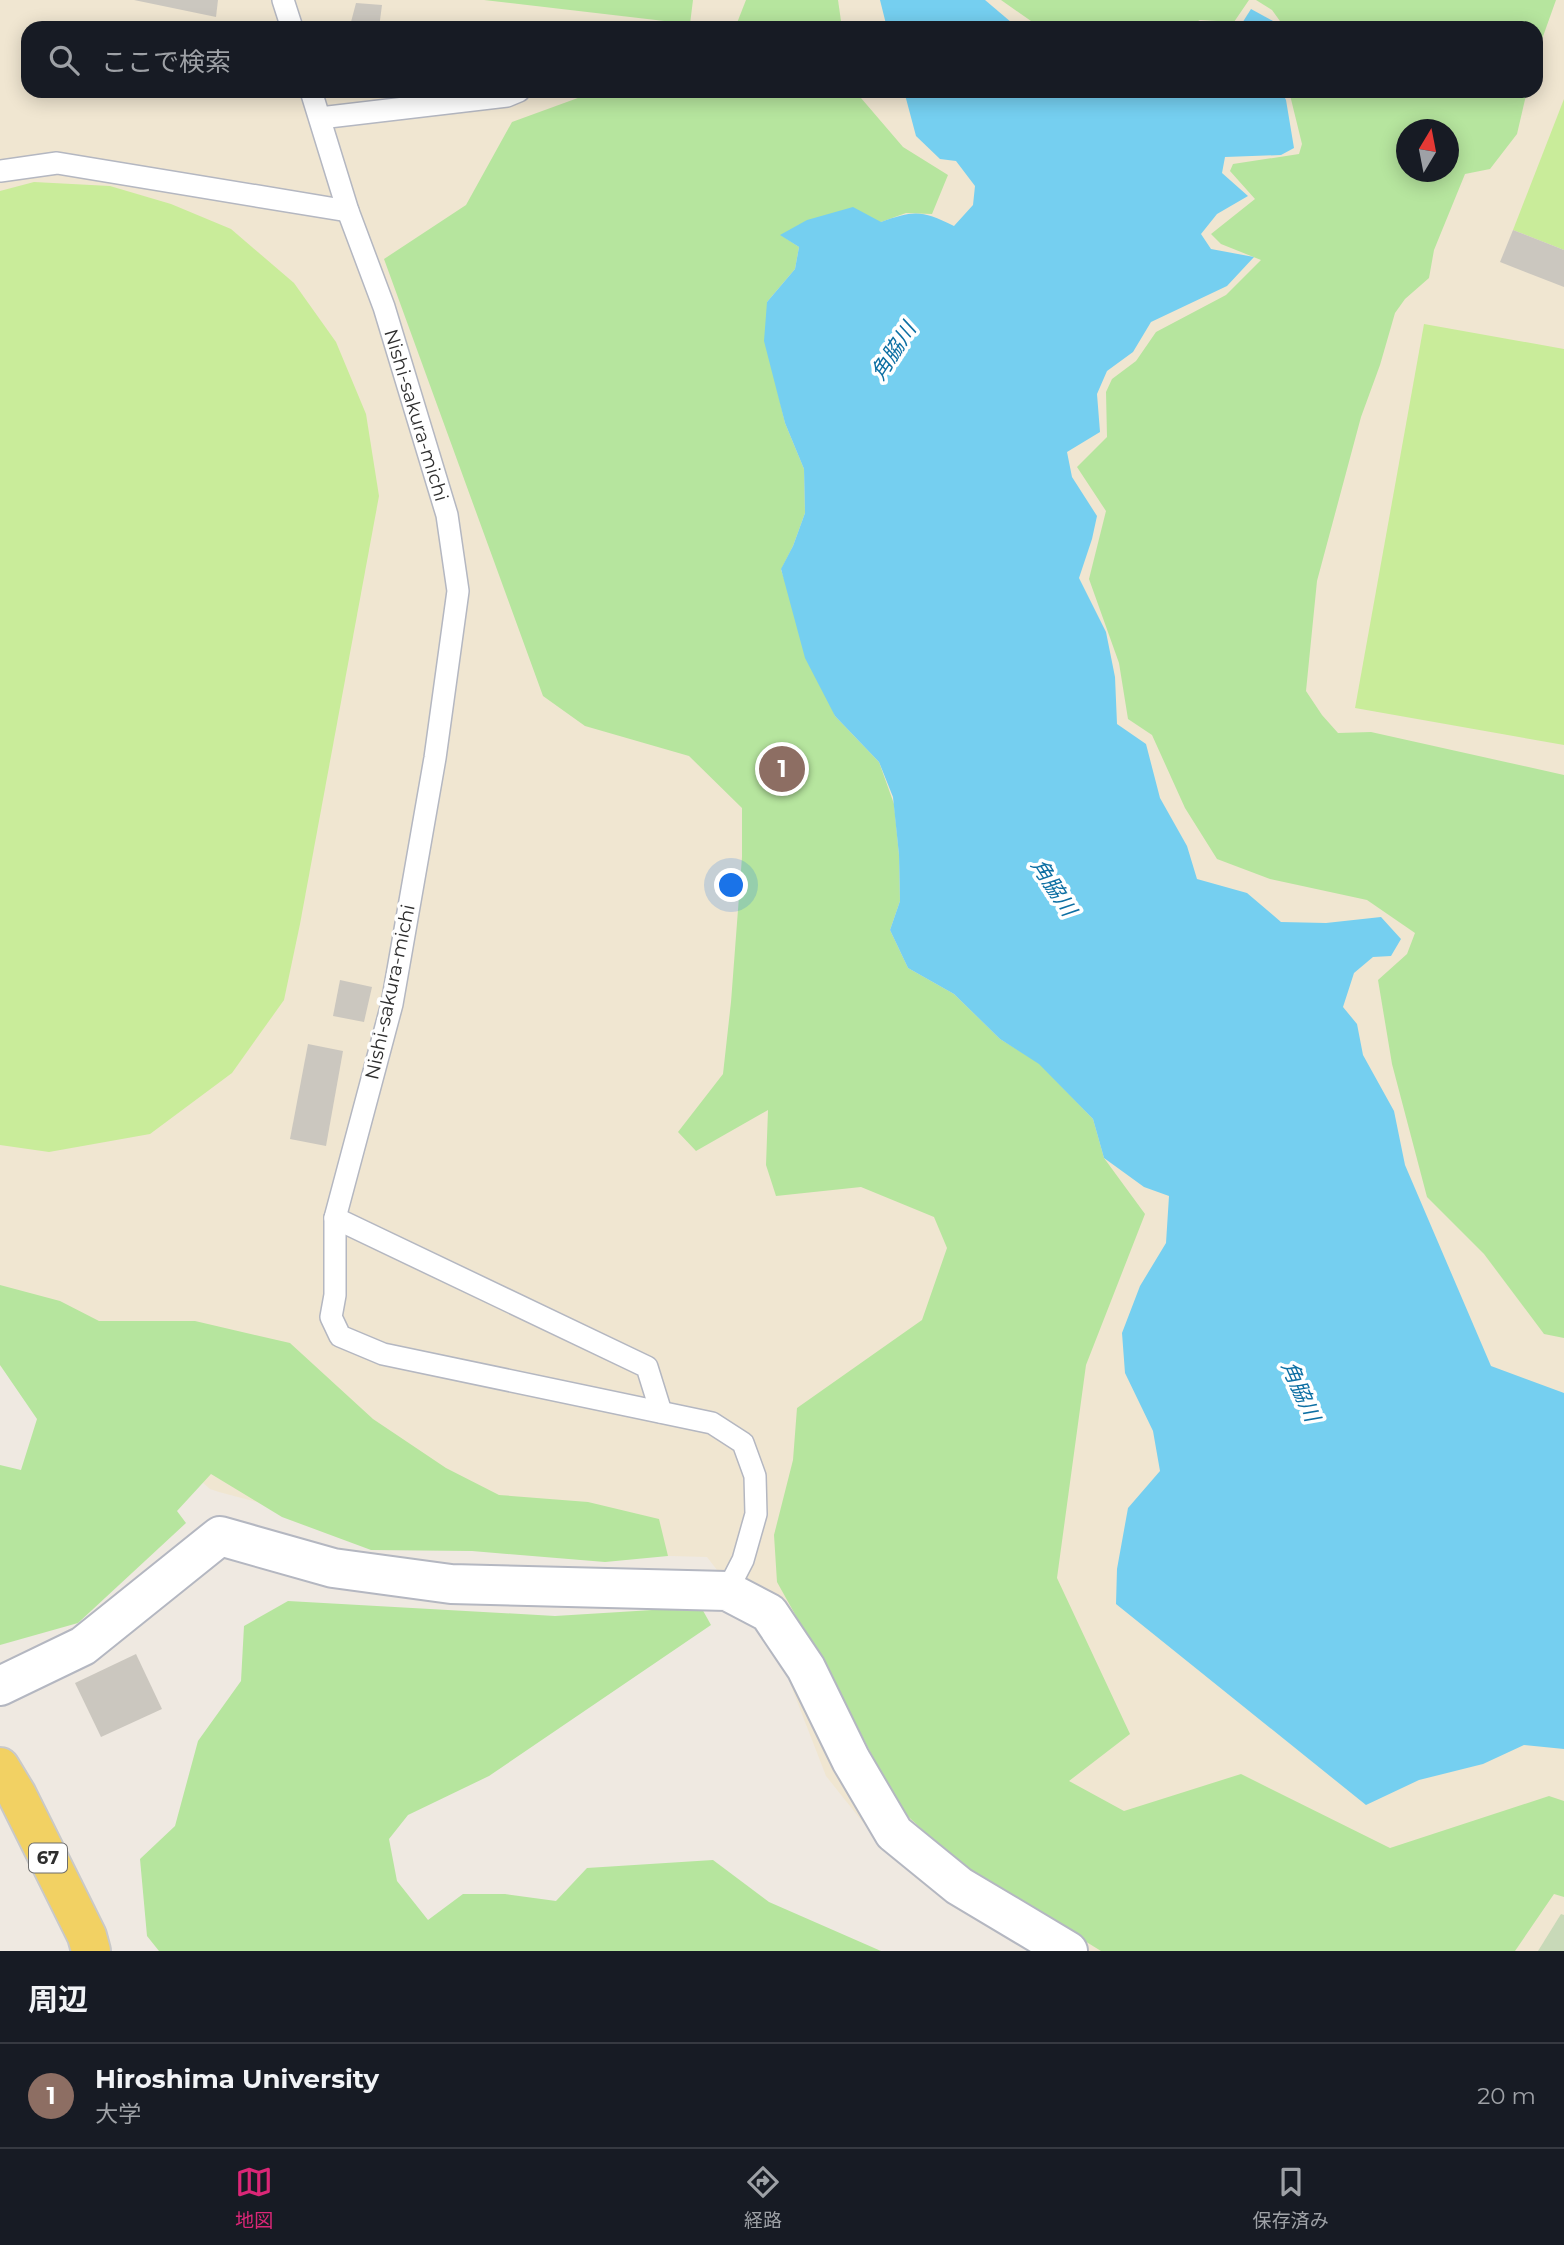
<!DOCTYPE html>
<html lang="ja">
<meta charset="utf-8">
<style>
body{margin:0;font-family:Montserrat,"Noto Sans JP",sans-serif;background:#20242c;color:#f1f3f6}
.compass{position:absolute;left:1396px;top:119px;width:63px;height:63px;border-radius:50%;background:#171b24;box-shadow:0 4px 18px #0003;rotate:10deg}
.you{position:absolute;left:732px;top:886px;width:24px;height:24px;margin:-18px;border:5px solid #fff;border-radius:50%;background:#1a73e8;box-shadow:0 0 0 10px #1a73e833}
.badge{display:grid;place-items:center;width:46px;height:46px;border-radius:50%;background:#db2777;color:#fff;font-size:23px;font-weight:700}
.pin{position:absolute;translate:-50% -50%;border:4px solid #fff;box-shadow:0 2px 7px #0006}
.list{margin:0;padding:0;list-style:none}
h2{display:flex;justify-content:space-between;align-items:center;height:91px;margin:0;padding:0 28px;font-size:30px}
h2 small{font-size:23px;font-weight:400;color:#9ea1a6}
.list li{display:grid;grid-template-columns:46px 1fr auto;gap:21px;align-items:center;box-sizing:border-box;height:105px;padding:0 28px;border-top:2px solid #363941}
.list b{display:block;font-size:26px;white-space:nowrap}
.list p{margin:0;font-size:23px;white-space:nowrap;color:#9ea1a6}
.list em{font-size:23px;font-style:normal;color:#9ea1a6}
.icon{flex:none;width:38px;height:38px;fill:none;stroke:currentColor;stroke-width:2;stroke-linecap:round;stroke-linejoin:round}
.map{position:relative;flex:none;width:1564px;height:1951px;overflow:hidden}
.search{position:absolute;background:#171b24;box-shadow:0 4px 18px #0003;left:21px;right:21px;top:21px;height:77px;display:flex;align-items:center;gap:18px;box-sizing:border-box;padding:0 24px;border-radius:21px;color:#9ea1a6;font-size:26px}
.sheet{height:196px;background:#171b24}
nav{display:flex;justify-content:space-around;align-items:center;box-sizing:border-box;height:98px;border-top:2px solid #363941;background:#171b24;font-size:19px;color:#9ea1a6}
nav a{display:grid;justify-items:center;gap:4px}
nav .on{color:#db2777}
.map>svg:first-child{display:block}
.education{fill:#f0e6d1;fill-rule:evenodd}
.green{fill:#b6e59e;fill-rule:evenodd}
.cemetery{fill:#c8d9b8}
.pitch{fill:#c9ec9a}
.water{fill:#75cff0}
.building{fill:#cbc7bf}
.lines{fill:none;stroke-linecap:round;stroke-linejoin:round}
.lane-casing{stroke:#b4b7c1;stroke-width:24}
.street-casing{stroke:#b4b7c1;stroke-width:42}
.primary-casing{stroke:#c9c9c9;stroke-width:42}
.lane{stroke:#fff;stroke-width:21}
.street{stroke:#fff;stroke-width:38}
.primary{stroke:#f2d163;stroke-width:38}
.labels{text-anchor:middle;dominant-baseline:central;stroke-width:7;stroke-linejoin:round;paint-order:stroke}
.shield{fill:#fff;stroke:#6d6d6d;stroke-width:2}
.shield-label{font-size:18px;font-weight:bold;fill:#2e2e2e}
.street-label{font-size:19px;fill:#2e2e2e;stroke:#fff}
.water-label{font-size:21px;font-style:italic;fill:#0d6fa3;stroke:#fff}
</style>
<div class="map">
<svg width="1564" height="1951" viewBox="0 0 1564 1951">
<rect width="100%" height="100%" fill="#efe9e1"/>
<path class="education" d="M 0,0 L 1564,0 L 1564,1951 L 1030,1951 L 952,1906 L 881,1845 L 826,1776 L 776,1647 L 707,1557 L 458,1550 L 306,1515 L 219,1492 L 210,1489 L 146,1433 L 0,1366 ZM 28,28 L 1536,28 L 1536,91 L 28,91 ZM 1406,130 L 1448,130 L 1448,172 L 1406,172 Z"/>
<g class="green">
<polygon points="484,0 693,0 690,24"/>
<polygon points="746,0 838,0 842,28 735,28"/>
<polygon points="1001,0 1249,0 1234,22 1200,20 1190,25 1190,28 1041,28"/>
<polygon points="1256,0 1556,0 1536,56 1536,28 1285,28 1272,10"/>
<polygon points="597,91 855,91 903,147 948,175 932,214 906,213 881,222 781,235 799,247 795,269 767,302 778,393 785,423 804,469 805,513 793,546 781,570 835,716 879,762 894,804 899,855 900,901 890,930 908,968 954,994 1000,1039 1039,1063 1093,1119 1104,1158 1145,1214 1086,1365 1057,1578 1130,1734 1069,1781 1124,1811 1241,1774 1390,1848 1549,1796 1564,1801 1564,1897 1554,1894 1515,1951 1101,1951 957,1862 899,1808 854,1720 777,1582 774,1535 793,1460 797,1408 922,1320 947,1248 934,1217 861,1187 776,1196 766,1165 768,1110 696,1151 678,1132 723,1074 731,1002 742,857 742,808 689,756 585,726 543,696 384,259 466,205 512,122"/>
<path d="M 1289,91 L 1527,91 L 1517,134 L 1490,169 L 1465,174 L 1434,250 L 1429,278 L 1405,299 L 1395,313 L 1380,365 L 1361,417 L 1317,581 L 1306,691 L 1322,715 L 1338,733 L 1371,732 L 1564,775 L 1564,1338 L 1544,1334 L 1484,1254 L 1427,1197 L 1392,1064 L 1378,980 L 1407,954 L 1415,933 L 1367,900 L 1270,879 L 1217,859 L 1185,808 L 1152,735 L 1128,719 L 1119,663 L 1089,579 L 1106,511 L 1077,467 L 1107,437 L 1106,392 L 1112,379 L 1136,361 L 1156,332 L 1226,295 L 1261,260 L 1221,244 L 1211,234 L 1255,199 L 1230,171 L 1233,164 L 1299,154 L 1302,144 ZM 1406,130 L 1448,130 L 1448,172 L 1406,172 Z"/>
<polygon points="0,1285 60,1301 99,1321 195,1321 290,1343 373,1419 446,1468 499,1495 588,1502 659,1519 668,1556 605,1562 472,1551 371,1550 282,1517 211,1474 177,1511 186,1523 78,1623 0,1645 0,1465 21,1470 37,1419 0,1365"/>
<polygon points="288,1601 555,1616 701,1607 711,1625 489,1776 408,1815 389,1839 397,1881 428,1920 463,1894 505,1894 556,1901 587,1868 713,1860 769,1902 881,1951 159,1951 147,1936 140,1859 175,1826 198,1741 241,1681 244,1626"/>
</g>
<polygon class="cemetery" points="1561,1914 1564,1915 1564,1951 1538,1951"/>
<g class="pitch">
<polygon points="1564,99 1564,250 1513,230"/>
<polygon points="34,182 110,186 171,204 231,229 294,283 336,342 366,414 379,496 300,924 284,1000 232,1073 150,1134 49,1152 0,1145 0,191"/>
<polygon points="1424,324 1564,349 1564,745 1355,708"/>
</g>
<g class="water">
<polygon points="880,0 985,0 1018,28 887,28"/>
<polygon points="1251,9 1273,21 1275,28 1239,28"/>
<path d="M 904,91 L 1281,91 L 1286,100 L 1294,148 L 1281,155 L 1225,157 L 1222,173 L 1248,196 L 1217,214 L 1201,234 L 1211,249 L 1254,257 L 1227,286 L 1151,322 L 1133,352 L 1107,371 L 1097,394 L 1100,432 L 1067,452 L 1072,477 L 1097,516 L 1092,539 L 1079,578 L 1106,632 L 1115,677 L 1117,724 L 1146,744 L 1160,798 L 1187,846 L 1197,879 L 1247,893 L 1281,922 L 1326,923 L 1381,917 L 1401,939 L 1391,956 L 1373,957 L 1354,973 L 1343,1007 L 1357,1024 L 1363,1055 L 1394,1111 L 1405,1165 L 1491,1366 L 1564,1393 L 1564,1749 L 1524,1745 L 1483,1764 L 1419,1780 L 1366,1805 L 1116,1604 L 1117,1569 L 1128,1508 L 1160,1471 L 1153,1431 L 1125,1373 L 1122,1333 L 1140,1286 L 1166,1243 L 1169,1196 L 1144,1187 L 1104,1158 L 1093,1119 L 1039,1064 L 1000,1039 L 954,994 L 908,968 L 890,930 L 900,901 L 899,855 L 893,797 L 879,762 L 835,716 L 805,658 L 781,569 L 793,546 L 805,513 L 804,469 L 785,423 L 764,341 L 767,302 L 795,269 L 799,247 L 780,235 L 807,220 L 853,207 L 881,222 C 914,210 922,210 954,226 L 973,205 L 975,186 L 956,161 L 940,159 L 916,136 Z"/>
</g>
<g class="building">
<polygon points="134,0 218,0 216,17"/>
<polygon points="356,3 382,5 379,28 365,28 366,22 351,22"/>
<polygon points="1513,230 1564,250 1564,287 1500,262"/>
<polygon points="340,980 372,987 364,1022 333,1016"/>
<polygon points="308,1044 343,1051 326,1146 290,1139"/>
<polygon points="136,1654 162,1709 101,1737 75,1683"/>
</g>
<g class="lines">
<g class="lane-casing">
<g id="lane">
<polyline points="283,0 292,28"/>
<path id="s1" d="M 311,91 L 348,211 L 384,307 L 447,515 L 458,591 L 435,758 L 392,1004 L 335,1218 L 335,1295 L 331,1317 L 340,1336 L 383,1354 L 712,1423 L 743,1443 L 755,1476 L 756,1514 L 743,1560 L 727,1591"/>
<polyline points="320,118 507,96 519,91"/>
<polyline points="0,171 57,163 348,211"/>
<polyline points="335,1218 647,1367 661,1412"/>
</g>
</g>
<g class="street-casing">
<polyline id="street" points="0,1686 83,1646 220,1536 333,1568 451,1584 727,1591 769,1613 806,1668 851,1760 894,1833 959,1886 1068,1951"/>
</g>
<g class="primary-casing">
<polyline id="primary" points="0,1767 17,1795 87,1936 91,1951"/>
</g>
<use href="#lane" class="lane"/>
<use href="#street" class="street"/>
<use href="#primary" class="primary"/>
</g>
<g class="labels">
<rect class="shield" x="29" y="1843.5" width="38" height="29" rx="5"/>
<g class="shield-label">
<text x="48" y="1858">67</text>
</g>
<g class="street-label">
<text stroke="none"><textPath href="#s1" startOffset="341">Nishi-sakura-michi</textPath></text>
<text transform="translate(390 992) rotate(-78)">Nishi-sakura-michi</text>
</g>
<g class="water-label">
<text transform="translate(893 351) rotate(-57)">角脇川</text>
<text transform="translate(1054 887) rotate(57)">角脇川</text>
<text transform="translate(1301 1391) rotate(66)">角脇川</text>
</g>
</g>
</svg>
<svg class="compass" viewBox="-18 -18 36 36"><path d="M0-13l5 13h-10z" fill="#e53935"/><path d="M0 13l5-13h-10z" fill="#9ea1a6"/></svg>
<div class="you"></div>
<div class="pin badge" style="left:782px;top:769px;background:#8d6e63">1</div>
<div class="search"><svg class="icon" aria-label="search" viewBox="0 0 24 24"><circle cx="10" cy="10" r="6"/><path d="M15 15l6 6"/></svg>ここで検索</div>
</div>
<section class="sheet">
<h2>周辺<small></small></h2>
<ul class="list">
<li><span class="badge" style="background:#8d6e63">1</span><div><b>Hiroshima University</b><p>大学</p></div><em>20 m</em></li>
</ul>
</section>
<nav>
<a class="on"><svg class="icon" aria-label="map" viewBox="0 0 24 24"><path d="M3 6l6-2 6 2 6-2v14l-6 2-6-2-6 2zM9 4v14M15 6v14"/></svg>地図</a>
<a><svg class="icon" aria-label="directions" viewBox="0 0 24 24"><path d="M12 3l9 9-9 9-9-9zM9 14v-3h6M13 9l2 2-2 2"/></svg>経路</a>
<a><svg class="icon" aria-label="saved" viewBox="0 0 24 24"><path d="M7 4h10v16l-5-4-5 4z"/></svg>保存済み</a>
</nav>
